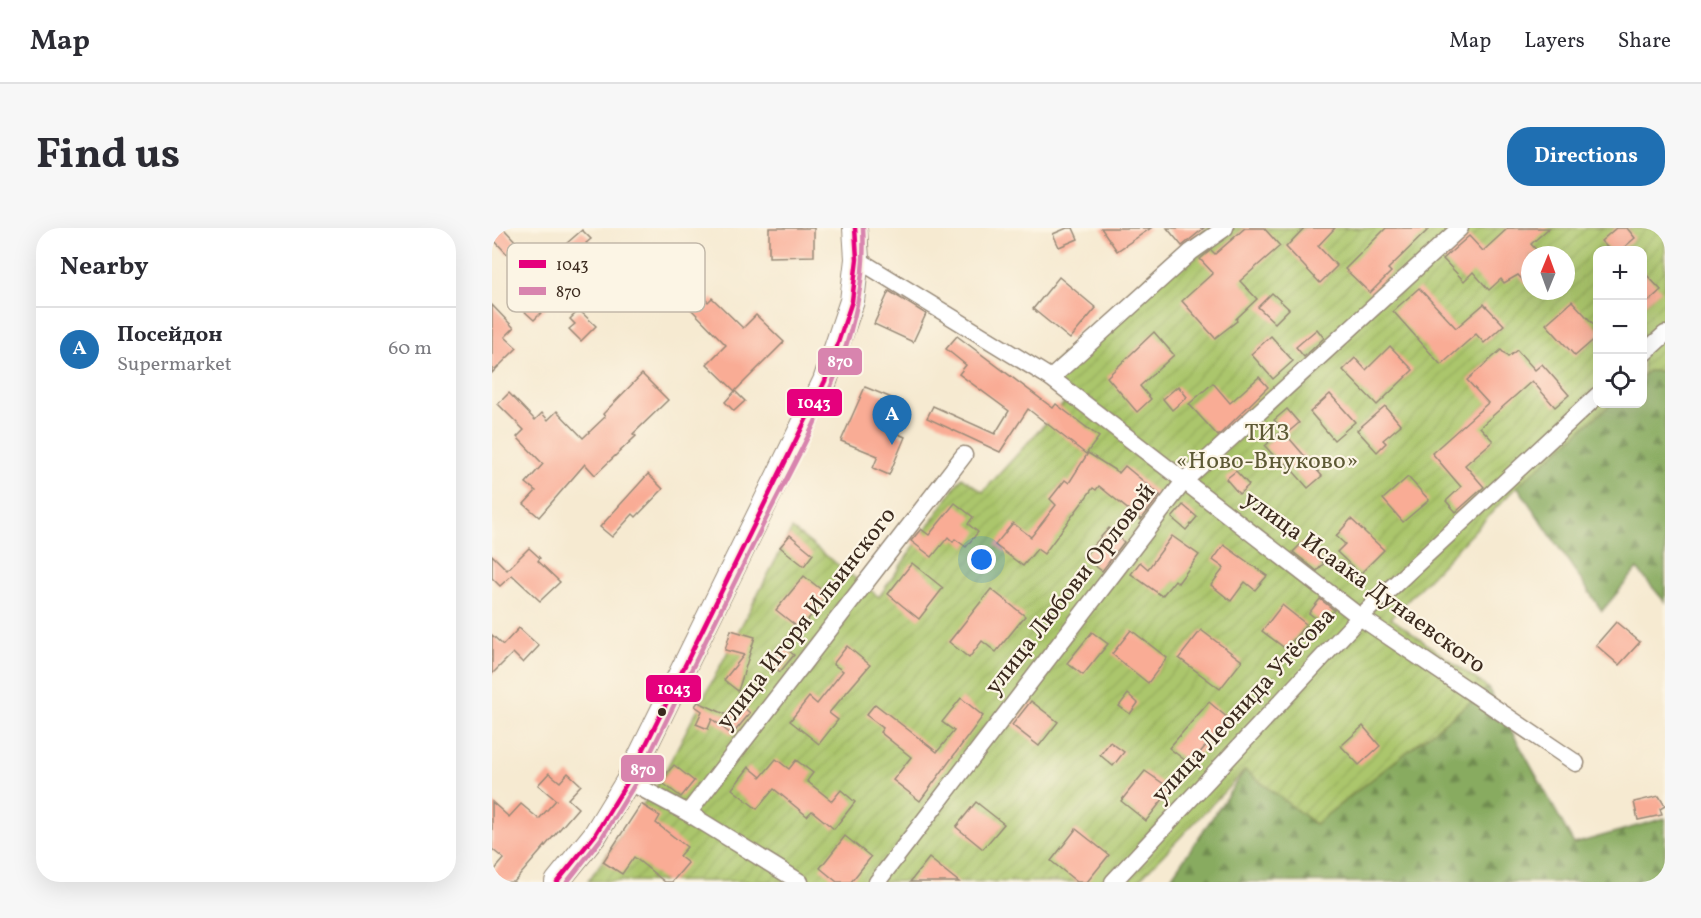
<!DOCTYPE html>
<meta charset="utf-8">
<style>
body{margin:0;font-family:Vollkorn,serif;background:#f7f7f7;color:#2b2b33}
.controls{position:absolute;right:18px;top:18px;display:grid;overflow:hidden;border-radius:12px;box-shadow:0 6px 24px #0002}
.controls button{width:54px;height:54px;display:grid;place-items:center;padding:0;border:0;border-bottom:2px solid #e1e1e2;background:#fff;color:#2b2b33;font:30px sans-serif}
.compass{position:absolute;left:1029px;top:18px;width:54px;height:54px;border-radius:50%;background:#fff;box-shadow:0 6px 24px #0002;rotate:1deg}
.you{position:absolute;left:490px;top:332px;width:21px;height:21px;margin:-15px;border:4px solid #fff;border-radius:50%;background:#1a73e8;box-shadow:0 0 0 9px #1a73e833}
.badge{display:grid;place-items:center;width:39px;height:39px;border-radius:50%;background:#1f6fb2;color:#fff;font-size:20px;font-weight:700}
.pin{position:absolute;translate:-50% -50px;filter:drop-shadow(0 2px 3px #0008)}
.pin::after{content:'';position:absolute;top:32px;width:21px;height:18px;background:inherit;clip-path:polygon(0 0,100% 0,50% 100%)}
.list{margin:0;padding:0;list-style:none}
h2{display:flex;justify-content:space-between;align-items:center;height:78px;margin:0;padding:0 24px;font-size:26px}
h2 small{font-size:20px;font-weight:400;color:#7c7c81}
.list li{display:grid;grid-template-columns:39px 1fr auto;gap:18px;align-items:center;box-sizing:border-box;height:84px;padding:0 24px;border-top:2px solid #e1e1e2}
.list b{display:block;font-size:22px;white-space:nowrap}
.list p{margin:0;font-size:20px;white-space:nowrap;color:#7c7c81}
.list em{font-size:20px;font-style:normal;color:#7c7c81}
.icon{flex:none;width:33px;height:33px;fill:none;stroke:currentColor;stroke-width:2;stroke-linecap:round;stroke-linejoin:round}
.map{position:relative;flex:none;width:1173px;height:654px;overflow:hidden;border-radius:24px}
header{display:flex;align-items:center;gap:36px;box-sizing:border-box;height:84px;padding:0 30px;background:#fff;border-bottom:2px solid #e1e1e2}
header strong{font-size:28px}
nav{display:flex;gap:33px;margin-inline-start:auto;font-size:21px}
.intro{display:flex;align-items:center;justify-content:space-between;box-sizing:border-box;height:144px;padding:0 36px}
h1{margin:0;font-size:42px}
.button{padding:15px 27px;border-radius:24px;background:#1f6fb2;color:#fff;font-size:21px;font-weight:700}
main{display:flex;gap:36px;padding:0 36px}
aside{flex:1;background:#fff;border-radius:24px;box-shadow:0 6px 24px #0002}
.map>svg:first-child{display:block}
.forest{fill:url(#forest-firs);stroke:#626a3f;stroke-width:1.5}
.garden{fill:url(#garden-furrows);stroke:#737845;stroke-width:1.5;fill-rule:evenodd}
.building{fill:#f9ac95}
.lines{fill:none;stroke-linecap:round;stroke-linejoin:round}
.street-casing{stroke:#988a78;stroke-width:19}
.secondary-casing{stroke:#988a78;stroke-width:26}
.street{stroke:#fff;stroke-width:16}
.secondary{stroke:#fff;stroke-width:24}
.bus-1-casing{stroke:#fcf5e5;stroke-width:9}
.bus-2-casing{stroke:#fcf5e5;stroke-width:9}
.bus-1{stroke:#e5007d;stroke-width:4.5}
.bus-2{stroke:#d884ae;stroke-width:4.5}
.bus-dot{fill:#3b2a1e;stroke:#fcf5e5;stroke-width:2}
.labels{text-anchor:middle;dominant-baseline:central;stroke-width:4.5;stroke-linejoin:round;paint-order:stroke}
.park-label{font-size:24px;fill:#5d5935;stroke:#fcf5e5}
.street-label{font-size:24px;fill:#3b2a1e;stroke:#fcf5e5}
.key{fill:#fcf5e5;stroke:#c2b8a9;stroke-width:1.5}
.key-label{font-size:16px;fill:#3b2a1e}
.line-badge{stroke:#fcf5e5;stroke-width:2}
.badge-label{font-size:16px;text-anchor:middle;font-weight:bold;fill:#fff}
</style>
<header>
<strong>Map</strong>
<nav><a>Map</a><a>Layers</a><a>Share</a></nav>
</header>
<div class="intro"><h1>Find us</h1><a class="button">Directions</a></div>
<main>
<aside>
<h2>Nearby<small></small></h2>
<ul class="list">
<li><span class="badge">A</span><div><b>Посейдон</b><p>Supermarket</p></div><em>60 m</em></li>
</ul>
</aside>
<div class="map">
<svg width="1173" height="654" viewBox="0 0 1173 654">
<defs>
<pattern id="forest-firs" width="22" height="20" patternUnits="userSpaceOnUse" patternTransform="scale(1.5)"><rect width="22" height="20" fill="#88ab60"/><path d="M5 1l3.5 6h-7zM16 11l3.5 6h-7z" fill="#708b4f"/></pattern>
<pattern id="garden-furrows" width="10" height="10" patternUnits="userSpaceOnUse" patternTransform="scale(1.5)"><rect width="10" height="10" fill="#abc66c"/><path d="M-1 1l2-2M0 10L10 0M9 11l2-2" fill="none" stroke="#94aa5d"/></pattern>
</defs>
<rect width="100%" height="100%" fill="#fcf5e5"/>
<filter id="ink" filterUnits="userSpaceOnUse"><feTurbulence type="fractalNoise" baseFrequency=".0167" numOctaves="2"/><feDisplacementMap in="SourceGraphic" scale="12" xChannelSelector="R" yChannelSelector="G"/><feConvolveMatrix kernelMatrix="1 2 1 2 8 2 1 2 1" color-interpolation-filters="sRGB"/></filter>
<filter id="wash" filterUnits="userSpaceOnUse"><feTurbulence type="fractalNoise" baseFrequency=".008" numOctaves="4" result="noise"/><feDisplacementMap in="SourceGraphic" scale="24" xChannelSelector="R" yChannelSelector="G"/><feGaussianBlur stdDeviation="1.35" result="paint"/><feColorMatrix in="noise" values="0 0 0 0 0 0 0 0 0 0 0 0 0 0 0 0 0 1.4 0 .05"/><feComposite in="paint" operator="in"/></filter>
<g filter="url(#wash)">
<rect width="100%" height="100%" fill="#f6ead1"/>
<g class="forest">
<polygon points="1155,143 1173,143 1173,374 1145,341 1110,383 1025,258 1119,176 1150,176 1151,148"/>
<polygon points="996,460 1082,616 1173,590 1173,654 676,654 753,542 823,596"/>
</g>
<path class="garden" d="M 716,0 L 1173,0 L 1173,143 L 1156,143 L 1151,148 L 1150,22 L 1106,22 L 1106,176 L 1119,176 L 1025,258 L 899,390 L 996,460 L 823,596 L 753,542 L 645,654 L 96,653 L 168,553 L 300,301 L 387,369 L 470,249 L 491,264 L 572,175 L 561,136 L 686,21 ZM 1038,27 L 1074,27 L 1074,63 L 1038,63 Z"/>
<g id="blocks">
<g class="building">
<polygon points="11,0 26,16 15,26 0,10"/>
<polygon points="277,0 322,0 322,28 277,29"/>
<polygon points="575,0 581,0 586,11 567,19 561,6"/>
<polygon points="609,0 659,0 625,23"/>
<polygon points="675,0 712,0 690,18"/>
<polygon points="753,0 772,0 788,18 748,53 765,71 744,91 745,93 723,110 690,73 721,45 708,31 719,22 723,26"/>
<polygon points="812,0 843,0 826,18 845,38 828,55 794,19"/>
<polygon points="894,0 938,0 896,41 899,44 878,65 853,41"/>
<polygon points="1016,0 1057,0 1039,16 1049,27 1038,27 1038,60 1026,47 1012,55 1009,51 997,62 981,44 972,53 951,31 977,8 991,23"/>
<polygon points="1124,0 1135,0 1143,10 1129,22 1118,22 1109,13"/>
<polygon points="90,2 99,11 94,15 116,37 134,19 162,47 146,62 137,54 133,58 114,41 98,54 67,22"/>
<polygon points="1150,42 1169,62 1150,79"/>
<polygon points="567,49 604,80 578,111 541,81"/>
<polygon points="37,57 47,67 52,62 62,72 42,92 32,83 37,77 27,66"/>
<polygon points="927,60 964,100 992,76 1012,97 992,115 984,106 949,137 901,83"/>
<polygon points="397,63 434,86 421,114 382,96"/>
<polygon points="780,65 797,81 783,95 766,79"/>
<polygon points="210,68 216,74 220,70 251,100 264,87 292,114 243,163 215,136 234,117 198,80"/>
<polygon points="1080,73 1106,101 1106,108 1083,128 1054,96"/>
<polygon points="0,77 22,100 13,109 25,120 0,145"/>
<polygon points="87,82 104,98 89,113 77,101 83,96 78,91"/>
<polygon points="825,101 832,110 812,129 804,119"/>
<polygon points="662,104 682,127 648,158 659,171 645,184 615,149"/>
<polygon points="465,108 561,180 564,176 607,209 594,226 536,181 508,224 435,190 441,178 503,206 517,183 467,146 474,137 454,121"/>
<polygon points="779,108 801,133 781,151 759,126"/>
<polygon points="898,118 921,142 885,177 851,142 863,130 874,142"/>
<polygon points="1009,122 1016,129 1025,122 1043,142 1050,136 1077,167 1063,179 1040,153 988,199 1001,213 973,237 992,259 964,284 954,273 969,259 940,225 996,175 975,152"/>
<polygon points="150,146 176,172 141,206 144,208 103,247 93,236 47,289 32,276 44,263 34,255 51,236 25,209 32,202 6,176 17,165 43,192 50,185 56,192 65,183 91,210 113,189 111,186"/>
<polygon points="767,149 776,159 726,208 697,176 721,155 738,175"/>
<polygon points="686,158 695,169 680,182 671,171"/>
<polygon points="373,159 412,175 400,203 413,209 397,247 381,240 386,228 349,213"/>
<polygon points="243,163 253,173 242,183 233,174"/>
<polygon points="838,166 863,194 842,212 818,184"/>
<polygon points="893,178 909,197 891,212 894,215 885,224 865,202"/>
<polygon points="795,181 807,195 794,206 782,192"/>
<polygon points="790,202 830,248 816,260 794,235 791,238 773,218"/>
<polygon points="596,225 627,245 633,238 668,267 649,292 607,258 604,262 601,260 552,326 545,321 531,338 503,317 521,295 539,309 564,277 558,271 573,252 577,255"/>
<polygon points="744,243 757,257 747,266 734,251"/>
<polygon points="156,246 171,261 144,289 141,286 120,309 108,299"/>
<polygon points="916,249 937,272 911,294 891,271"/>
<polygon points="463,275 481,289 476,296 486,304 474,319 463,311 461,314 456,309 440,329 419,313 429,301 437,307"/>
<polygon points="691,277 705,289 694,302 680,290"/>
<polygon points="859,291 892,322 868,346 845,324 853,316 844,308"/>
<polygon points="617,300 632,314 610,343 591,329"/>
<polygon points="298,307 321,326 312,338 288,319"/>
<polygon points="680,308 707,327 686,355 683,352 670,368 639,346 648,334 656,341"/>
<polygon points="810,315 832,335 825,343 801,324"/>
<polygon points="732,317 775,348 763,362 753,354 739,373 719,357 732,340 721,332"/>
<polygon points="37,320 48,330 46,333 68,354 48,373 20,347 8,358 0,350 0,327 15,342"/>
<polygon points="420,335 451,360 427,391 396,366"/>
<polygon points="312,348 336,367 308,401 284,382"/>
<polygon points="499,361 533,388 504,424 490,413 477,430 457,414"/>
<polygon points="828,371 842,382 831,396 817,385"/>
<polygon points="790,377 814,396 794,421 770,403"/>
<polygon points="1124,394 1148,414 1127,437 1104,417"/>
<polygon points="27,400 47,418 31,435 21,425 0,446 0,407 11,417"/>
<polygon points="239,402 263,409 246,463 232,452 252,427 233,422"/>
<polygon points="639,402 675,430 656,455 620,426"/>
<polygon points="709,402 750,433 728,461 687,430"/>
<polygon points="600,404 616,416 591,447 575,435"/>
<polygon points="291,418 302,427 288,444 278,435"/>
<polygon points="355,418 378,437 337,485 346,492 327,516 298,493 317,469 325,476 351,443 341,436"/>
<polygon points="636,466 646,475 638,486 627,478"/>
<polygon points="469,470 491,488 428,573 401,552 419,529 388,504 391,500 374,487 383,476 445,524 462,503 450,494"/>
<polygon points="539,473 566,494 547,518 520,497"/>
<polygon points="206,474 235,487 245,474 258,485 240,507 220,491 216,501 204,496 210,483 203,478"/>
<polygon points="717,474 737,491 698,536 677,520"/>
<polygon points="871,498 888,518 867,537 849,518"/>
<polygon points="618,514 632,524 621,538 608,527"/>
<polygon points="284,531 297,541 304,532 321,545 315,553 340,573 349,562 363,574 342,601 320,583 315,588 282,561 265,581 240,561 257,539 269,549"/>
<polygon points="182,537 202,553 189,569 168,553"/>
<polygon points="653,543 679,561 654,593 629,573"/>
<polygon points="57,545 68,554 76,545 89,557 76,571 86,580 22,654 0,654 0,645 12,631 0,621 0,574 17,589 29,576 47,591 64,572 46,557"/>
<polygon points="1167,568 1173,578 1168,581 1170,587 1146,592 1142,574"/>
<polygon points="484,574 512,596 491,621 464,599"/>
<polygon points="149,576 168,588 164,595 195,619 187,628 196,635 180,654 173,654 142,629 130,646 111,634"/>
<polygon points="584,601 617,627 595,654 585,654 559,633"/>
<polygon points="353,608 379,629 359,654 345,654 328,640"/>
<polygon points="437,630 467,654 418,654"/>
</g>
</g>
</g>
<g filter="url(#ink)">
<use href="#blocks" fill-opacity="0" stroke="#988a78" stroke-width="1.5"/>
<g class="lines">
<g class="street-casing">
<g id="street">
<polyline points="365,31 559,150 868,389 1084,535"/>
<polyline points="1150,127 1173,106"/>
<polyline points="559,150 699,24 733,0"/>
<polyline points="136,553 196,585 308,654"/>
<polyline points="196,585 472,227"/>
<polyline points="385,654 693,252 968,0"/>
<polyline points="621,654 868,389 1106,167"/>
</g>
</g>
<g class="secondary-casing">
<polyline id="secondary" points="65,654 103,607 136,553 333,153 360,73 365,31 363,0"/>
</g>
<use href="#street" class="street"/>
<use href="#secondary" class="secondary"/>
<g class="bus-1-casing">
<polyline id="bus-1" points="65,654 103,607 136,553 333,153 360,73 365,31 363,0"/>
</g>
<g class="bus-2-casing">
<path id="bus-2" d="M 75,654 L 109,611 L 143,556 C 184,473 225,390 266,307 C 313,211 378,110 371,0"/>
</g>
<use href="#bus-1" class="bus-1"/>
<use href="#bus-2" class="bus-2"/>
</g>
</g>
<circle class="bus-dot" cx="170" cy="484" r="5"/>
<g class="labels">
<g class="park-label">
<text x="775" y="206">ТИЗ<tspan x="775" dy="28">«Ново-Внуково»</tspan></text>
</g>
<g class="street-label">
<text transform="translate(872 355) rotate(36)">улица Исаака Дунаевского</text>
<text transform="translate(579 362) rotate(-52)">улица Любови Орловой</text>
<text transform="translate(315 391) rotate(-52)">улица Игоря Ильинского</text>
<text transform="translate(752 478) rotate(-47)">улица Леонида Утёсова</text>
</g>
</g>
<rect x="15" y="15" width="198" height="69" rx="9" class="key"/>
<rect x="27" y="32" width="27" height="8" fill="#e5007d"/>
<rect x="27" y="59" width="27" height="8" fill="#d884ae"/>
<g class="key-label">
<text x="64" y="42">1043</text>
<text x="64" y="69">870</text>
</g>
<g class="line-badge">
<rect x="325" y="119" width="46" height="29" rx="6" fill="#d884ae"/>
<rect x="294" y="160" width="57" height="29" rx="6" fill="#e5007d"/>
<rect x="153" y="446" width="57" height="29" rx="6" fill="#e5007d"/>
<rect x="128" y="526" width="45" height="29" rx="6" fill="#d884ae"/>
</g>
<g class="badge-label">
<text x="348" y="139">870</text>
<text x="322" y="180">1043</text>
<text x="182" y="466">1043</text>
<text x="151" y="547">870</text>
</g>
</svg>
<div class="controls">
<button>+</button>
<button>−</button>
<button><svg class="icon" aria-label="locate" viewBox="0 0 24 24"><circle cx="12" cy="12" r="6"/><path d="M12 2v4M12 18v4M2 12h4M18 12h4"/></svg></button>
</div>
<svg class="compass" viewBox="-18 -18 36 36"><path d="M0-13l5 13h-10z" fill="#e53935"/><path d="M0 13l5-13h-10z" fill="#7c7c81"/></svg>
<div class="you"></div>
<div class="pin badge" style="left:400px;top:217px">A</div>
</div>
</main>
